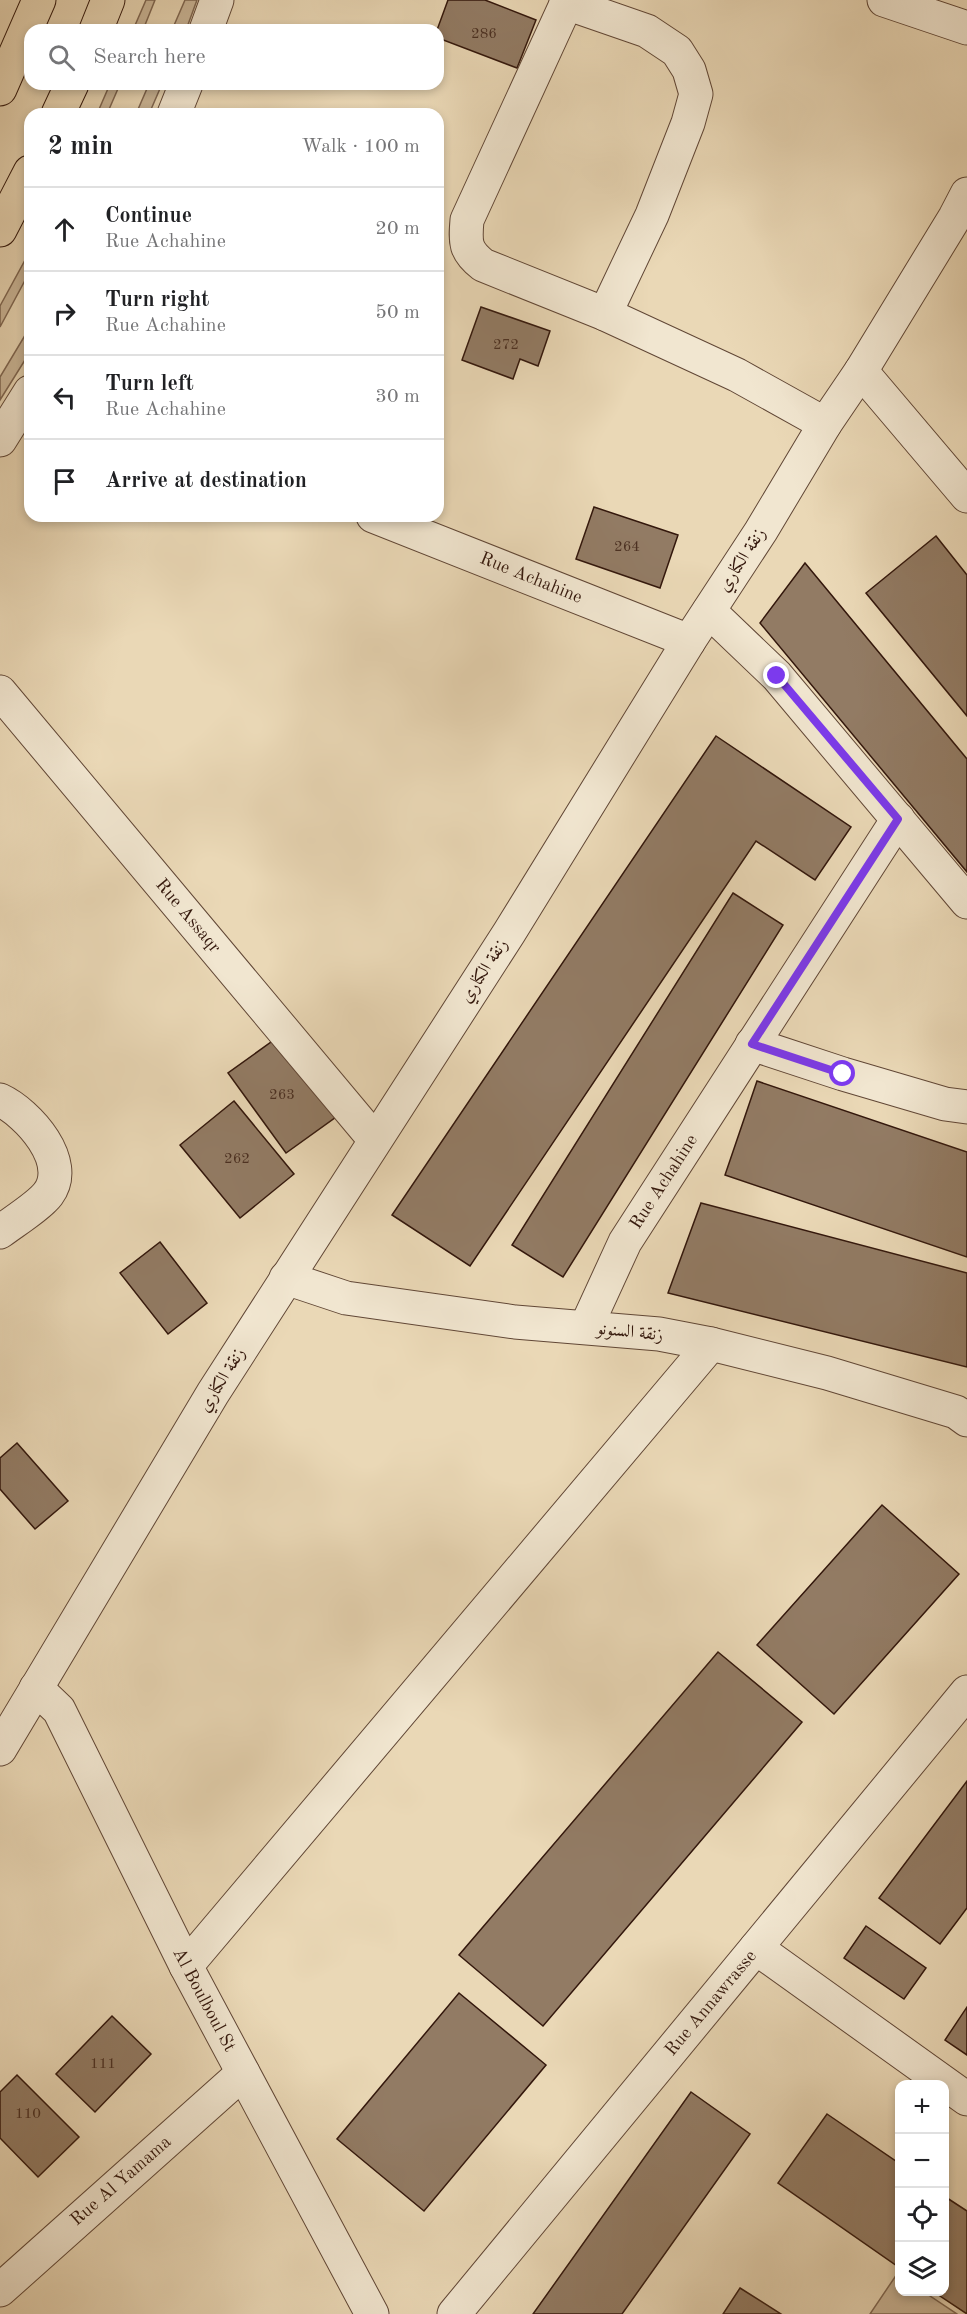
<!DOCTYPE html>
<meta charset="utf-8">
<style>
body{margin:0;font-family:"Old Standard TT",Amiri,serif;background:#f6f6f6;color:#202124}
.controls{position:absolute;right:18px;bottom:18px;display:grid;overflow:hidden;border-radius:12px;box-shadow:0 3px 9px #0003}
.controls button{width:54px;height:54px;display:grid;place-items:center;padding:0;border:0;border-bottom:2px solid #e0e0e0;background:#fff;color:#202124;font:30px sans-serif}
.stop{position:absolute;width:18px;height:18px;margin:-14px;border:4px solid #7c3aed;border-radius:50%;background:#fff}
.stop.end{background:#7c3aed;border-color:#fff;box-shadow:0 2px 6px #0008}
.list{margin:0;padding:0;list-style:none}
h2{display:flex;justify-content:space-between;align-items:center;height:78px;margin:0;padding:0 24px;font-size:26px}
h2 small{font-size:20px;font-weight:400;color:#757577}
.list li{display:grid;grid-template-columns:39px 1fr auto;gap:18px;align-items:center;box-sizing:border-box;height:84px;padding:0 24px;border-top:2px solid #e0e0e0}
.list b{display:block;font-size:22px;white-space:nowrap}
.list p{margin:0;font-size:20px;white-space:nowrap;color:#757577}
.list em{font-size:20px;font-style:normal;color:#757577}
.icon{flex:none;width:33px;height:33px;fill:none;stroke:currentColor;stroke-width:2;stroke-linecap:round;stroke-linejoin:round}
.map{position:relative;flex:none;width:967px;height:2314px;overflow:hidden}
.search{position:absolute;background:#fff;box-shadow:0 3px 9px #0003;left:24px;top:24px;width:420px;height:66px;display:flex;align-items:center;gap:15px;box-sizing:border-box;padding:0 21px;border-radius:18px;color:#757577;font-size:22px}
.panel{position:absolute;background:#fff;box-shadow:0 3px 9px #0003;left:24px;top:108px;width:420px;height:414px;border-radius:18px}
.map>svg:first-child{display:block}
.green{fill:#cbb799;stroke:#7f6752;stroke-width:1.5}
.building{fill:#927b64;stroke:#33170c;stroke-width:1.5}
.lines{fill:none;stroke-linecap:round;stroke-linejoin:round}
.minor-casing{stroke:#614736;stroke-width:35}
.major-casing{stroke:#33170c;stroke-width:35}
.minor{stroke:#f1e6d0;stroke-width:33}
.major{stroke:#ead8b6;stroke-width:33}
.route{stroke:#7c3aed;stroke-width:8}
.labels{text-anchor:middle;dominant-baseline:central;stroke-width:6;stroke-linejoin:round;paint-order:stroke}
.number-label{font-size:15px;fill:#4b3022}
.street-label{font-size:18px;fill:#33170c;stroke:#f1e6d0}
</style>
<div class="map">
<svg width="967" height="2314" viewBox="0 0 967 2314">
<rect width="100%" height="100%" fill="#ead8b6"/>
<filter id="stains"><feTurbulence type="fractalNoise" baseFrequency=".00333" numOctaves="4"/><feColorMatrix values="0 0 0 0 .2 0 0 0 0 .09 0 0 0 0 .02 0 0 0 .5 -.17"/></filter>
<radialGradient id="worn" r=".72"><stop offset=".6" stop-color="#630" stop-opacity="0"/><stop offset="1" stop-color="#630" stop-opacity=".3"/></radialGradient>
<g class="green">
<polygon points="146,0 155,0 143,30 133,30"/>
<polygon points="185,0 197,0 186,30 172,30"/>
<polygon points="110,84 120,84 107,114 97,114"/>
<polygon points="149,84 162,84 149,114 136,114"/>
<polygon points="30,251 30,271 0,327 0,306"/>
<polygon points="30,327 30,352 0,400 0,377"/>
<polygon points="897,2274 899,2275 900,2292 924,2292 957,2314 870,2314"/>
</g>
<g class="building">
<polygon points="448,0 485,0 536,20 517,68 438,38 437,30"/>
<polygon points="481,307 550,331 538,366 520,359 513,379 462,360"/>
<polygon points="594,507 678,535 660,588 576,559"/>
<polygon points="936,536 967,575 967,716 866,593"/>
<polygon points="805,563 967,759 967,872 760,623"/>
<polygon points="716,736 851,827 815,880 756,841 470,1266 392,1215"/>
<polygon points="733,893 783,925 563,1277 512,1245"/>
<polygon points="278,1037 336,1117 286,1153 228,1073"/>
<polygon points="757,1081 967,1152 967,1257 725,1175"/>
<polygon points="234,1101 294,1174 240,1218 180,1145"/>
<polygon points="701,1203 967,1273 967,1367 668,1293"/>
<polygon points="160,1242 207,1303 168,1334 120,1273"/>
<polygon points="17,1443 68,1501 35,1529 0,1489 0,1458"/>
<polygon points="882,1505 959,1574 834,1714 757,1645"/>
<polygon points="718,1652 802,1722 543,2026 459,1955"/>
<polygon points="967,1781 967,1908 940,1944 879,1898"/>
<polygon points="866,1926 926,1968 904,1999 844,1958"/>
<polygon points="459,1993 546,2065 424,2211 337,2139"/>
<polygon points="967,2007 967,2055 945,2040"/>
<polygon points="112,2016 151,2054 95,2112 56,2074"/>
<polygon points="17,2075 79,2137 38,2177 0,2138 0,2092"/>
<polygon points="691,2092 750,2134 622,2314 533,2314"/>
<polygon points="827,2114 900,2164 900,2268 778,2183"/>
<polygon points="944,2196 967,2211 967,2314 934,2292 944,2292"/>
<polygon points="740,2288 781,2314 723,2314"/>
</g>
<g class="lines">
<g class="minor-casing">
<g id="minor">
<path d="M 568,0 L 467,220 C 465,243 465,251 483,265 L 605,314 L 737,375 L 825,424"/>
<polyline points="884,0 967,28"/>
<polyline points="566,3 647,31 677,51 689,70 696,94 688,123 652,215 605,314"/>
<polyline points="206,30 217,0"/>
<polyline points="174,114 186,84"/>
<polyline points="861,371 967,496"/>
<polyline points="0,440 30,392"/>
<polyline points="373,516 689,641"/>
<polyline points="709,611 777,676 967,902"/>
<polyline points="0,692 375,1140"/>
<polyline points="752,1044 843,1074 945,1104 967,1107"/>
<path d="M 0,1100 C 28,1113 72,1162 48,1194 C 39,1206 13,1222 0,1232"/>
<polyline points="286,1278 346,1298 515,1322 659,1334 711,1344 827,1373 956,1412 967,1420"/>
<polyline points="586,1327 625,1242 898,819"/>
<polyline points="36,1688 59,1710 186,1966 372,2314"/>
<polyline points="0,1749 213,1393 509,933 689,641 761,531 825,424 861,371 955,217 967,194"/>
<polyline points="756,1948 967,2099"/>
<polyline points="186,1966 711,1344"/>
<polyline points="0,2290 243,2073"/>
<polyline points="454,2314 967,1692"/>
</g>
</g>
<g class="major-casing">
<g id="major">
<polyline points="96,30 108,0"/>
<polyline points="0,89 39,0"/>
<polyline points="58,114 72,84"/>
<polyline points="0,230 30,172"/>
</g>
</g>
<use href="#minor" class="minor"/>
<use href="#major" class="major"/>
</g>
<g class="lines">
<polyline class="route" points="777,676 898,819 752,1044 843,1074"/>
</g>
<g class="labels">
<g class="number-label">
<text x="484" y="34">286</text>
<text x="506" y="345">272</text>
<text x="627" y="547">264</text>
<text x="282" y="1095">263</text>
<text x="237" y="1159">262</text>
<text x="103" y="2064">111</text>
<text x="28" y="2114">110</text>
</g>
<g class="street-label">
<text transform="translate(742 560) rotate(-57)">زنقة الكناري</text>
<text transform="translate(531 578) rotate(22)">Rue Achahine</text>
<text transform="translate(188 916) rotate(50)">Rue Assaqr</text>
<text transform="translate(484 971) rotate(-57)">زنقة الكناري</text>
<text transform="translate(664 1182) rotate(-57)">Rue Achahine</text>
<text transform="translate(630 1332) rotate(6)">زنقة السنونو</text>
<text transform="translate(222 1380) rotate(-58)">زنقة الكناري</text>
<text transform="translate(204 2000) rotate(62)">Al Boulboul St</text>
<text transform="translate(711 2003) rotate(-50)">Rue Annawrasse</text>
<text transform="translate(121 2181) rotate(-41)">Rue Al Yamama</text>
</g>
</g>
<rect width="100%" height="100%" filter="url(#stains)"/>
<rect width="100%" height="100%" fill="url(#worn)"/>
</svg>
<div class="controls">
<button>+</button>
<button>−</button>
<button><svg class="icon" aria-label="locate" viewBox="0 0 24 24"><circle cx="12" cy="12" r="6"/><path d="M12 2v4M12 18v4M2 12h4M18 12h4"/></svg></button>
<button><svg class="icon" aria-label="layers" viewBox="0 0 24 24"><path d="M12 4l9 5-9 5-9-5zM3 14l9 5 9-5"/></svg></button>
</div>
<div class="stop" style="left:843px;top:1074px"></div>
<div class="stop end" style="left:777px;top:676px"></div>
<div class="search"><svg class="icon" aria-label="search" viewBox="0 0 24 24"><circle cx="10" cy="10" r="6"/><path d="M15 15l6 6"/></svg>Search here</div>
<section class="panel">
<h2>2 min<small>Walk · 100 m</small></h2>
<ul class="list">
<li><svg class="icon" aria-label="ahead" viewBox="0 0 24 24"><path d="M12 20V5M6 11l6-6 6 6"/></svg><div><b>Continue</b><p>Rue Achahine</p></div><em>20 m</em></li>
<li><svg class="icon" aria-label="right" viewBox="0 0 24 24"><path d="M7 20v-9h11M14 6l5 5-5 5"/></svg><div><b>Turn right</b><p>Rue Achahine</p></div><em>50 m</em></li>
<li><svg class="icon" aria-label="left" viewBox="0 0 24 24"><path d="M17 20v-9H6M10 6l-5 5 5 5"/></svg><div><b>Turn left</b><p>Rue Achahine</p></div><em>30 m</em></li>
<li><svg class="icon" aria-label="arrive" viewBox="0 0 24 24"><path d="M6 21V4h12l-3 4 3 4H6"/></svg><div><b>Arrive at destination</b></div></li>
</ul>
</section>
</div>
